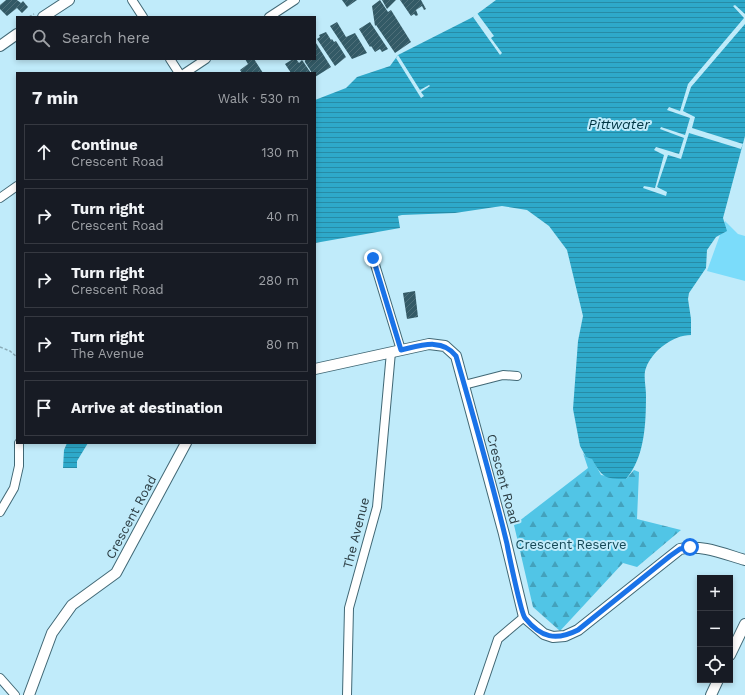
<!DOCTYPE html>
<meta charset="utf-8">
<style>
body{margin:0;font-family:"Work Sans",sans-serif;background:#20242c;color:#f1f3f6}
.controls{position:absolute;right:12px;bottom:12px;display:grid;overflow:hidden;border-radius:0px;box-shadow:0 2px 6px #0003}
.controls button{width:36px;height:36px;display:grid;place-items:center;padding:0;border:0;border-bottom:1px solid #363941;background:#171b24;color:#f1f3f6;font:20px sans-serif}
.stop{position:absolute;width:12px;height:12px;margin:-9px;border:3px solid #1a73e8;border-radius:50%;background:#fff}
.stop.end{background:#1a73e8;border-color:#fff;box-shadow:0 1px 4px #0008}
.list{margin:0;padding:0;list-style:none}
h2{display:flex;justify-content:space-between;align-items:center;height:52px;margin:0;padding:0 16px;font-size:17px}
h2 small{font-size:13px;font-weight:400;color:#9ea1a6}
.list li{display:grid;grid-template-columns:26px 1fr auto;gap:12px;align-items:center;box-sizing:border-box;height:56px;margin:0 8px 8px;padding:0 8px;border:1px solid #363941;border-radius:0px}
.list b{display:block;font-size:15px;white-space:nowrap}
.list p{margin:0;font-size:13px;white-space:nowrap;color:#9ea1a6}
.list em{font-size:13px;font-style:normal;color:#9ea1a6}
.icon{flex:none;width:22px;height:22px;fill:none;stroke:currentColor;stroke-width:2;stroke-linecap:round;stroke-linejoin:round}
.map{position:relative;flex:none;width:745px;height:695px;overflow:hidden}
.search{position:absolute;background:#171b24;box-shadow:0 2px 6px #0003;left:16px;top:16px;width:300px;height:44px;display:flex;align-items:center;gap:10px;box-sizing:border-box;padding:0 14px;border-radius:0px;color:#9ea1a6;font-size:15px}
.panel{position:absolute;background:#171b24;box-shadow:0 2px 6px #0003;left:16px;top:72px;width:300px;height:372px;border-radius:0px}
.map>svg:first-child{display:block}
.forest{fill:url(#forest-firs)}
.park{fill:#7bdcfa}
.water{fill:url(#water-rules)}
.pier{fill:#c0ebfa}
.building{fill:url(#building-hatch)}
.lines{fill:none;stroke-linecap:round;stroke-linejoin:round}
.minor-casing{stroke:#416875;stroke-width:10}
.tertiary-casing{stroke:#416875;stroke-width:12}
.path{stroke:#89aab6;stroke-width:1.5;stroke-dasharray:3 2;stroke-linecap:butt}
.minor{stroke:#fff;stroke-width:8}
.tertiary{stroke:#fff;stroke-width:10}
.route{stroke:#1a73e8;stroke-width:5}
.labels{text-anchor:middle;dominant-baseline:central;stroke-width:4;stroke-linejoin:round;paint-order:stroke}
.street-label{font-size:13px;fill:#2b3c42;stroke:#c0ebfa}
.park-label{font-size:13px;fill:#154856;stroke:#c0ebfa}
.water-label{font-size:14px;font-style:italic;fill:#003543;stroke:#c0ebfa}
</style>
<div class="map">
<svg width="745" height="695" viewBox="0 0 745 695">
<defs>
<pattern id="forest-firs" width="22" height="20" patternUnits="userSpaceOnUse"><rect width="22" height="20" fill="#51c5e6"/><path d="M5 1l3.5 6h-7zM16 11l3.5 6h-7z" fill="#43a1bc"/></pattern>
<pattern id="water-rules" width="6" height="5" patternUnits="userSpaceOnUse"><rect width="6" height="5" fill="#2ea9ca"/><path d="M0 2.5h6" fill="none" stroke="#278ba6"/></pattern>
<pattern id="building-hatch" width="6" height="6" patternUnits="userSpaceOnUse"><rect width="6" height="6" fill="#335a66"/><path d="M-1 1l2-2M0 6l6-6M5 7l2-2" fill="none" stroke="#4f6f79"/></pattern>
</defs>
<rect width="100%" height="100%" fill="#c0ebfa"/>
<polygon class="forest" points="583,453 586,457 592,458 601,475 626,479 634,470 639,472 637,519 681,530 637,567 623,563 560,631 533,607 514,525 588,468"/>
<polygon class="park" points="725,221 738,234 745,236 745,281 707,271"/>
<g class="water">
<path d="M 496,0 L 745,0 L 745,136 L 723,218 L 727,231 L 716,237 L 707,250 L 706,268 L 689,293 L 688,299 L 691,319 L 691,335 C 673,335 652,351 646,368 C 643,375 646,387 646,395 C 646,423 645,457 626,479 C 604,479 602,477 592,459 L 586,457 L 580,446 L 573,409 L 578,341 L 583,316 L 567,250 L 549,226 L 527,210 L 502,206 L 455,213 L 402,215 L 398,216 L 400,228 L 315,243 L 315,100 L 346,88 L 357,77 L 390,66 L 398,55 L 473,17 Z"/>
<polygon points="67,443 88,443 77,461 77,468 63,468 64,450"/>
</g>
<g class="pier">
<polygon points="735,5 745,14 745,24 691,87 683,111 695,117 692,128 743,144 741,149 689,133 681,159 668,155 657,187 667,192 666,196 643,188 644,186 655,188 664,155 654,150 656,147 679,154 684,138 660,129 661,127 685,135 690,118 667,110 669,107 680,111 688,84 744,18 733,6"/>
<polygon points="477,13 494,36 491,38 502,53 500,55 473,17"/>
<polygon points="398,55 420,90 429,85 430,86 421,92 424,96 421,98 396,58"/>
</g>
<g class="building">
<polygon points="6,0 17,0 21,3 23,1 28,7 22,13 17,8 7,16 0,9 0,5"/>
<polygon points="342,0 357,0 347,7"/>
<polygon points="380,0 388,12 391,10 411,42 395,53 376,25 375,26 372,6"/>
<polygon points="382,0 396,0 387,9"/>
<polygon points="400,0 421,0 426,9 424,10 422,6 416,10 418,15 416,16 414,14 411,16"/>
<polygon points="337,22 346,37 355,33 367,53 352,59 330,26"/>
<polygon points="370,22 388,49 382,52 380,49 375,52 371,46 370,47 359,29"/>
<polygon points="326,32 331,40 332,39 334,42 336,41 346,57 335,66 317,39 320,37 319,35"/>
<polygon points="316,43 331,67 315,77 315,73 312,73 305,62 305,59 315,59"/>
<polygon points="245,59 254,59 263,73 242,73 240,70 248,64"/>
<polygon points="293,59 296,59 299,63 302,60 311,73 291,73 285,64"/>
<polygon points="415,291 418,317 407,319 403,293"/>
</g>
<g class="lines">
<g class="minor-casing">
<g id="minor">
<polyline points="132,0 143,17"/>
<polyline points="269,17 295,0"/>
<polyline points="170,59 179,73"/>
<polyline points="185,73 206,59"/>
<polyline points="0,198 17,186"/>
<polyline points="373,258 401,350"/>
<polyline points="464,385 503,375 517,376"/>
<polyline points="0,512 14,488 19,466 19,443"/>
<polyline points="0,678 15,695"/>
<polyline points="347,695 349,608 377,507 391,352"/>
<polyline points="479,695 498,639 524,617"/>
</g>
</g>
<g class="tertiary-casing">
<g id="tertiary">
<polyline points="43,17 69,0"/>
<polyline points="0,46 17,34"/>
<path d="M 315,369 L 429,344 L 445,346 L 456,356 L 504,534 L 524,617 L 544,634 L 553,637 L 565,636 L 578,630 L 680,549 C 702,544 724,554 745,560"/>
<polyline points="730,655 745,624"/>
<polyline points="29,695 52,633 72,605 116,573 186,443"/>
<polyline points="711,695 718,680"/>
</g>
</g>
<g class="path">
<polyline points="29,17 34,14"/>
<polyline points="0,347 10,351 17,357"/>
</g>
<use href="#minor" class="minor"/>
<use href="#tertiary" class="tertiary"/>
</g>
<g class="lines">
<path class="route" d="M 373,258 L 401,350 C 419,346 442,337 456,356 C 474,418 492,481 507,544 C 509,555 521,613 525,618 C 541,638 556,641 578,630 L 670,556 L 680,549 L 690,547"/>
</g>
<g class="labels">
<g class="street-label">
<text transform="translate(503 479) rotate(75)">Crescent Road</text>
<text transform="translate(131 517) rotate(-62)">Crescent Road</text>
<text transform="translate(356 533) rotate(-76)">The Avenue</text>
</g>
<g class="park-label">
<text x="571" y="544">Crescent Reserve</text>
</g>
<g class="water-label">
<text x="619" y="124">Pittwater</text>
</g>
</g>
</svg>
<div class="controls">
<button>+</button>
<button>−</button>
<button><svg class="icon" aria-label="locate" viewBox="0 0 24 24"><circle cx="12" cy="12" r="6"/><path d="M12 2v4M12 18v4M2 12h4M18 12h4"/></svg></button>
</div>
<div class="stop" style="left:690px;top:547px"></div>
<div class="stop end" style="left:373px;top:258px"></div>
<div class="search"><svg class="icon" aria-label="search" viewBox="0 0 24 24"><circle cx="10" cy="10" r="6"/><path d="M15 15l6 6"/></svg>Search here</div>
<section class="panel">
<h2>7 min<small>Walk · 530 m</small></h2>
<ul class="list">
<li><svg class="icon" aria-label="ahead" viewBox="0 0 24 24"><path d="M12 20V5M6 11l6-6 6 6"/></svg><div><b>Continue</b><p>Crescent Road</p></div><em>130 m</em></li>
<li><svg class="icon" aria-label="right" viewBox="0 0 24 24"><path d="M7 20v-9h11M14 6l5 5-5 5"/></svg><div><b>Turn right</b><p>Crescent Road</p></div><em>40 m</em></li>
<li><svg class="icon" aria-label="right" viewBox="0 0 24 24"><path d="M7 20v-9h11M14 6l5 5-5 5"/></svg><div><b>Turn right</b><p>Crescent Road</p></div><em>280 m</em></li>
<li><svg class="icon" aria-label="right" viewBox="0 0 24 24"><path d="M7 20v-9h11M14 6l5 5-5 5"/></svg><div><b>Turn right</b><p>The Avenue</p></div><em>80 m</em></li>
<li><svg class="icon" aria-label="arrive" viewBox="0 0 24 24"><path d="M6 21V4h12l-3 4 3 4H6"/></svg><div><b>Arrive at destination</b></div></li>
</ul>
</section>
</div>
